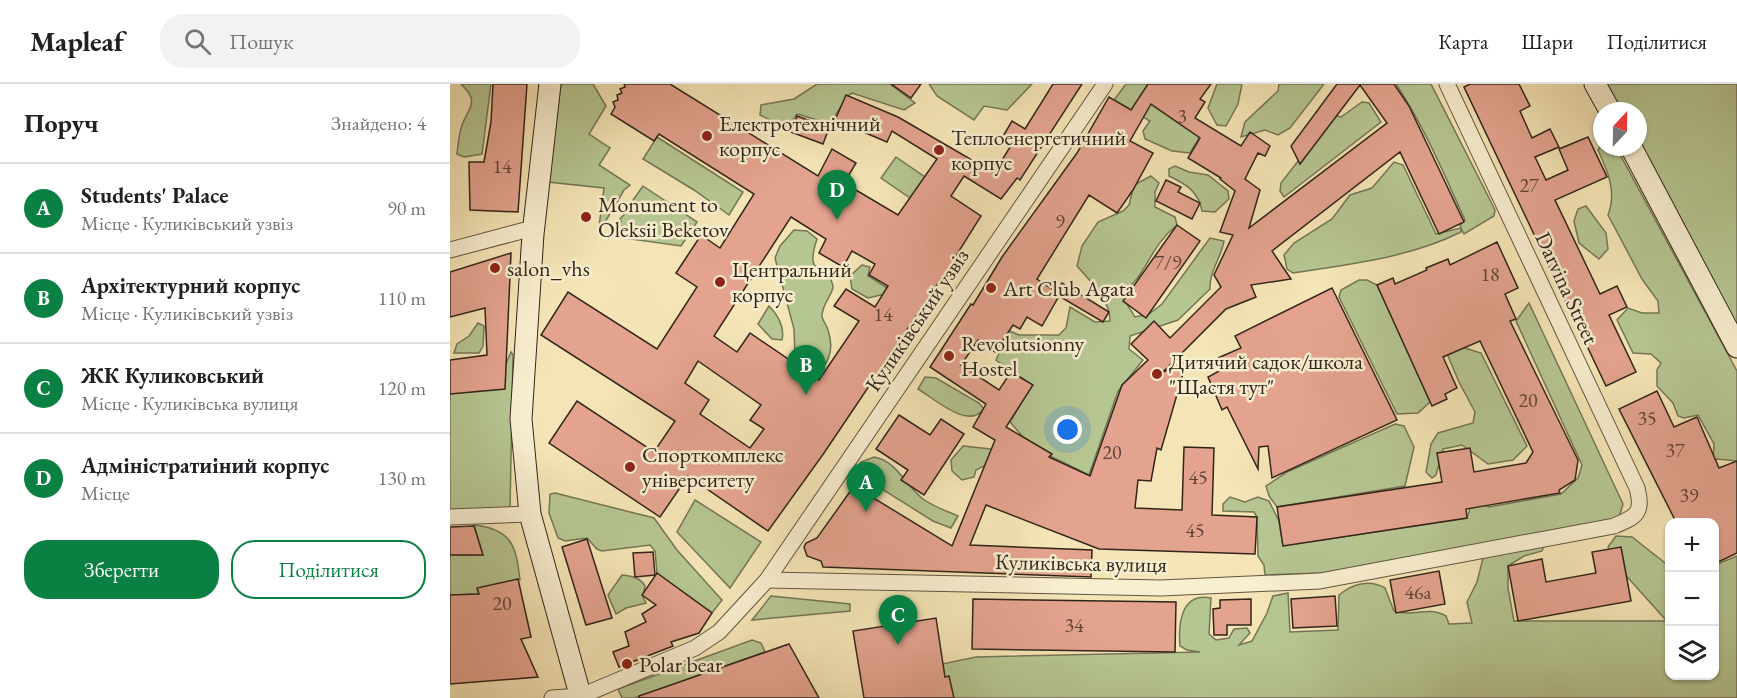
<!DOCTYPE html>
<html lang="uk">
<meta charset="utf-8">
<style>
body{margin:0;font-family:"EB Garamond",serif;background:#f2f2f2;color:#202124}
.controls{position:absolute;right:18px;bottom:18px;display:grid;overflow:hidden;border-radius:12px;box-shadow:0 2px 4px #0004}
.controls button{width:54px;height:54px;display:grid;place-items:center;padding:0;border:0;border-bottom:2px solid #e0e0e0;background:#fff;color:#202124;font:30px sans-serif}
.compass{position:absolute;left:1143px;top:18px;width:54px;height:54px;border-radius:50%;background:#fff;box-shadow:0 2px 4px #0004;rotate:22deg}
.you{position:absolute;left:618px;top:346px;width:21px;height:21px;margin:-15px;border:4px solid #fff;border-radius:50%;background:#1a73e8;box-shadow:0 0 0 9px #1a73e833}
.badge{display:grid;place-items:center;width:39px;height:39px;border-radius:50%;background:#0b8043;color:#fff;font-size:20px;font-weight:700}
.pin{position:absolute;translate:-50% -50px;filter:drop-shadow(0 2px 3px #0008)}
.pin::after{content:'';position:absolute;top:32px;width:21px;height:18px;background:inherit;clip-path:polygon(0 0,100% 0,50% 100%)}
.list{margin:0;padding:0;list-style:none}
h2{display:flex;justify-content:space-between;align-items:center;height:78px;margin:0;padding:0 24px;font-size:26px}
h2 small{font-size:20px;font-weight:400;color:#757577}
.list li{display:grid;grid-template-columns:39px 1fr auto;gap:18px;align-items:center;box-sizing:border-box;height:90px;padding:0 24px;border-top:2px solid #e0e0e0}
.list b{display:block;font-size:22px;white-space:nowrap}
.list p{margin:0;font-size:20px;white-space:nowrap;color:#757577}
.list em{font-size:20px;font-style:normal;color:#757577}
.actions{display:flex;gap:12px;padding:18px 24px}
.actions a{flex:1;padding:14px 0;border:2px solid #0b8043;border-radius:24px;text-align:center;font-size:21px;color:#0b8043}
.actions .main{background:#0b8043;color:#fff}
.icon{flex:none;width:33px;height:33px;fill:none;stroke:currentColor;stroke-width:2;stroke-linecap:round;stroke-linejoin:round}
.map{position:relative;flex:none;width:1287px;height:614px;overflow:hidden}
header{display:flex;align-items:center;gap:36px;box-sizing:border-box;height:84px;padding:0 30px;background:#fff;border-bottom:2px solid #e0e0e0}
header strong{font-size:28px}
nav{display:flex;gap:33px;margin-inline-start:auto;font-size:21px}
.search{width:420px;height:54px;background:#f2f2f2;display:flex;align-items:center;gap:15px;box-sizing:border-box;padding:0 21px;border-radius:24px;color:#757577;font-size:22px}
main{display:flex}
aside{flex:1;background:#fff}
.map>svg:first-child{display:block}
.green{fill:#b6c692;stroke:#747656;stroke-width:1.5}
.building{fill:#e4a38f;stroke:#31251a;stroke-width:1.5;fill-rule:evenodd}
.lines{fill:none;stroke-linecap:round;stroke-linejoin:round}
.street-casing{stroke:#625541;stroke-width:17}
.secondary-casing{stroke:#31251a;stroke-width:23}
.street{stroke:#f8eed0;stroke-width:15}
.secondary{stroke:#f8eed0;stroke-width:21}
.poi-dot{fill:#8f2418;stroke:#f8eed0;stroke-width:2}
.labels{text-anchor:middle;dominant-baseline:central;stroke-width:5;stroke-linejoin:round;paint-order:stroke}
.number-label{font-size:20px;fill:#5e4437}
.poi-label{font-size:22px;fill:#31251a;stroke:#f8eed0;text-anchor:start}
.street-label{font-size:22px;fill:#31251a;stroke:#f8eed0}
</style>
<header>
<strong>Mapleaf</strong>
<div class="search"><svg class="icon" aria-label="search" viewBox="0 0 24 24"><circle cx="10" cy="10" r="6"/><path d="M15 15l6 6"/></svg>Пошук</div>
<nav><a>Карта</a><a>Шари</a><a>Поділитися</a></nav>
</header>
<main>
<aside>
<h2>Поруч<small>Знайдено: 4</small></h2>
<ul class="list">
<li><span class="badge">A</span><div><b>Students' Palace</b><p>Місце · Куликівський узвіз</p></div><em>90 m</em></li>
<li><span class="badge">B</span><div><b>Архітектурний корпус</b><p>Місце · Куликівський узвіз</p></div><em>110 m</em></li>
<li><span class="badge">C</span><div><b>ЖК Куликовський</b><p>Місце · Куликівська вулиця</p></div><em>120 m</em></li>
<li><span class="badge">D</span><div><b>Адміністратиіний корпус</b><p>Місце</p></div><em>130 m</em></li>
</ul>
<div class="actions"><a class="main">Зберегти</a><a>Поділитися</a></div>
</aside>
<div class="map">
<svg width="1287" height="614" viewBox="0 0 1287 614">
<rect width="100%" height="100%" fill="#f5e5b6"/>
<filter id="stains"><feTurbulence type="fractalNoise" baseFrequency=".00333" numOctaves="4"/><feColorMatrix values="0 0 0 0 .2 0 0 0 0 .09 0 0 0 0 .02 0 0 0 .5 -.17"/></filter>
<radialGradient id="worn" r=".72"><stop offset=".6" stop-color="#630" stop-opacity="0"/><stop offset="1" stop-color="#630" stop-opacity=".3"/></radialGradient>
<g class="green">
<path d="M 11,0 L 41,0 L 32,70 L 14,73 L 7,70 C 8,61 9,50 12,41 C 19,23 30,18 11,0 Z"/>
<polygon points="111,0 143,0 156,22 139,50 160,64 149,81 180,101 174,106 148,150 154,104 98,98"/>
<path d="M 367,0 L 440,0 L 465,19 L 454,26 L 402,9 C 391,15 389,35 376,37 C 368,38 356,32 347,30 L 340,40 L 334,43 L 310,31 L 311,21 L 344,15 Z"/>
<polygon points="479,0 582,0 557,26 534,22 524,36 487,12"/>
<polygon points="676,0 698,0 690,13 737,45 751,51 740,69 722,67 695,55 693,47 700,37 664,16"/>
<polygon points="767,0 792,0 788,20 776,42 767,41 758,24"/>
<polygon points="829,0 874,0 840,44 828,51 815,46 791,53 795,38 828,7"/>
<path d="M 946,0 L 981,0 L 1039,114 L 1045,126 L 1044,132 L 1014,150 L 1011,144 L 1011,148 C 959,174 899,180 843,189 L 837,185 L 834,171 L 844,159 L 882,135 L 900,111 L 922,104 L 944,78 L 953,81 L 986,150 L 1011,144 L 1010,141 L 1015,136 C 994,90 974,42 946,0 Z"/>
<polygon points="1147,0 1287,0 1287,263 1188,63 1188,27 1162,27"/>
<polygon points="912,18 919,19 931,38 834,113 830,107 831,99 862,59 879,30 891,33"/>
<polygon points="207,53 293,108 279,131 244,106 193,75"/>
<path d="M 1152,60 L 1152,63 L 1166,63 L 1287,287 L 1287,377 L 1267,375 L 1263,378 L 1264,360 L 1248,331 L 1234,334 L 1228,332 L 1223,319 L 1207,302 L 1207,286 L 1211,279 L 1201,270 L 1183,269 L 1167,236 L 1178,224 L 1192,229 L 1209,229 L 1208,217 L 1192,195 L 1158,131 C 1167,108 1158,88 1148,66 Z"/>
<polygon points="446,73 475,93 460,114 431,94"/>
<path d="M 725,82 L 739,88 L 758,91 L 778,107 L 779,115 L 765,128 L 752,127 C 749,108 736,100 719,92 L 719,85 Z"/>
<path d="M 701,92 L 709,99 L 705,108 L 705,123 L 725,133 L 727,141 C 699,163 698,190 671,211 L 685,233 L 699,230 L 712,220 L 760,154 L 774,157 C 771,174 759,188 760,205 L 728,236 L 680,252 L 679,265 L 693,276 L 668,307 L 639,391 L 600,372 L 601,370 L 573,353 L 560,338 L 582,301 L 546,276 L 560,247 L 569,251 L 609,251 L 616,244 L 620,223 L 645,238 L 660,237 C 660,215 641,198 627,182 L 632,162 L 648,138 L 673,127 L 679,121 L 684,101 Z"/>
<polygon points="193,102 247,138 231,162 159,152 165,142 168,143 171,137 169,136 179,125 178,123"/>
<polygon points="1136,122 1156,149 1158,165 1149,175 1129,159 1124,137 1128,125"/>
<path d="M 344,146 L 357,147 L 367,155 C 353,196 379,179 383,202 C 384,209 371,221 372,233 C 373,237 377,242 378,246 C 383,261 382,274 371,285 L 362,284 L 345,272 L 344,245 L 325,174 L 330,162 Z"/>
<polygon points="412,181 420,183 418,192 439,205 435,210 418,214 402,205 400,192"/>
<polygon points="909,196 917,196 927,201 980,318 968,329 947,330 889,213 891,206"/>
<polygon points="968,201 1009,262 1031,269 1077,362 1063,376 1038,380 1012,361 993,365 986,391 982,394 976,388 981,360 988,349 1023,339 1025,328 1009,298"/>
<polygon points="1079,219 1173,420 1168,436 1154,441 872,489 815,491 814,481 808,472 807,433 804,428 773,427 773,420 780,413 795,418 808,413 819,417 829,437 833,462 1017,434 1020,425 1018,413 1039,423 1111,410 1128,394 1132,381 1066,237"/>
<path d="M 319,222 C 328,231 335,244 332,256 L 322,255 L 308,240 Z"/>
<polygon points="28,239 34,242 33,262 29,269 4,269 7,260 19,252"/>
<polygon points="61,268 63,271 60,425 0,429 0,310 56,280"/>
<path d="M 475,293 L 486,294 L 529,319 L 534,325 C 518,346 485,315 468,305 Z"/>
<polygon points="945,340 954,342 964,363 955,402 827,423 819,412 816,402 837,388"/>
<polygon points="513,362 551,366 542,378 526,386 524,393 512,396 502,387 501,376"/>
<path d="M 424,373 C 447,377 455,401 473,415 C 484,423 497,427 508,432 L 501,444 L 483,437 L 411,392 L 406,386 L 411,378 Z"/>
<polygon points="105,409 204,434 227,466 272,516 262,529 207,489 205,467 200,461 152,467 147,465 137,454 115,457 108,454 99,429 100,410"/>
<polygon points="245,416 311,458 280,504 227,448"/>
<path d="M 24,441 C 62,445 66,462 70,496 L 27,505 L 29,510 L 0,511 L 0,471 L 33,471 Z"/>
<polygon points="1166,452 1182,453 1219,482 1219,535 1215,535 1161,475 1158,463"/>
<path d="M 1095,459 L 1092,467 L 1074,472 L 1058,482 L 1058,504 L 1064,537 L 1219,537 L 1220,592 L 1264,592 L 1265,481 L 1287,472 L 1287,614 L 504,614 L 497,608 L 492,580 L 526,573 L 750,568 L 737,566 L 730,562 C 728,540 731,508 761,514 L 759,550 L 766,556 L 779,554 L 784,545 L 797,544 L 800,549 L 789,561 L 802,557 L 817,529 L 823,512 L 838,509 L 840,548 L 888,546 L 889,511 C 902,500 919,495 935,504 L 944,527 C 963,534 977,521 996,532 L 999,540 L 1022,539 L 1017,518 L 1027,498 L 1033,474 L 1043,468 Z"/>
<path d="M 172,491 C 181,492 190,493 195,502 L 193,513 L 196,519 L 176,524 L 166,530 L 158,511 Z"/>
<polygon points="321,512 400,520 400,527 302,536"/>
<polygon points="302,556 311,559 315,568 185,614 172,614 168,605"/>
</g>
<g class="building">
<polygon points="43,0 77,0 68,128 20,126 19,78 34,78 41,38"/>
<path d="M 174,0 L 220,0 L 368,92 L 382,65 L 406,79 L 394,99 L 448,131 L 487,75 L 442,47 L 437,58 L 385,36 L 396,11 L 448,33 L 544,89 L 562,60 L 552,54 L 562,37 L 575,45 L 603,0 L 632,0 L 570,96 L 567,94 L 551,115 L 514,92 L 501,112 L 531,132 L 504,175 L 506,179 L 503,188 L 491,195 L 374,369 L 318,447 L 238,392 L 210,433 L 99,359 L 127,317 L 204,368 L 225,337 L 91,251 L 118,208 L 207,265 L 247,203 L 226,189 L 232,180 L 251,151 L 270,164 L 304,110 L 209,50 L 204,57 L 161,30 L 165,23 L 163,18 L 168,16 L 167,11 L 172,9 L 170,5 L 175,3 ZM 341,133 L 376,155 L 369,169 L 393,183 L 402,167 L 425,180 L 419,191 L 438,202 L 425,223 L 396,205 L 384,222 L 409,237 L 369,296 L 300,249 L 287,268 L 264,252 ZM 248,277 L 311,321 L 300,336 L 314,345 L 300,364 L 250,330 L 259,316 L 235,299 Z"/>
<polygon points="441,0 471,0 461,14"/>
<path d="M 698,0 L 761,0 L 750,15 L 755,18 L 745,34 L 791,62 L 800,48 L 820,62 L 815,72 L 808,69 L 795,95 L 810,106 L 799,144 L 937,39 L 910,1 L 850,80 L 841,62 L 887,0 L 944,0 L 959,22 L 1014,138 L 989,150 L 950,68 L 822,167 L 841,195 L 801,201 L 806,213 L 776,225 L 713,288 L 737,276 L 711,366 L 707,364 L 701,397 L 688,396 L 685,424 L 732,426 L 734,363 L 764,364 L 762,431 L 807,433 L 805,470 L 649,465 L 536,421 L 520,461 L 642,466 L 641,493 L 373,483 L 371,477 L 357,472 L 354,463 L 356,459 L 367,454 L 404,402 L 502,462 L 545,356 L 523,343 L 536,320 L 480,283 L 521,220 L 523,221 L 552,173 L 627,69 L 659,13 L 681,26 ZM 701,20 L 750,54 L 738,74 L 771,94 L 770,95 L 785,107 L 770,148 L 783,151 L 764,191 L 771,203 L 720,254 L 704,237 L 681,260 L 698,276 L 672,301 L 640,392 L 599,373 L 602,370 L 556,343 L 583,301 L 561,288 L 549,306 L 511,281 L 528,256 L 545,268 L 563,241 L 570,245 L 577,233 L 592,242 L 609,212 L 653,238 L 659,228 L 612,199 L 606,208 L 587,195 L 639,111 L 667,129 L 683,106 L 703,69 L 680,57 Z"/>
<polygon points="1020,0 1069,0 1080,22 1070,27 1082,54 1100,45 1109,63 1085,73 1096,96 1118,86 1109,65 1138,53 1157,93 1105,116 1150,210 1167,202 1177,223 1159,231 1186,288 1156,302 1014,3"/>
<polygon points="347,32 379,44 373,60 341,48"/>
<polygon points="716,96 731,103 728,108 750,119 742,135 706,117"/>
<polygon points="727,141 750,157 696,234 673,217"/>
<polygon points="1047,158 1068,204 1055,210 1066,235 1060,237 1128,376 1125,396 1109,406 1110,409 1016,425 1017,434 833,462 827,423 992,398 987,369 1020,364 1024,388 1076,379 1083,368 1030,257 993,273 1007,304 995,310 997,315 982,322 927,201 943,194 945,200 977,186 976,184 998,175 1000,181"/>
<polygon points="61,169 55,305 0,310 0,276 37,271 35,224 0,233 0,188"/>
<polygon points="882,204 947,336 822,394 818,362 809,363 808,385 777,323 772,326 758,293 773,285 768,274 791,264 785,252"/>
<polygon points="1207,307 1224,343 1247,333 1269,384 1287,377 1287,469 1264,480 1264,438 1226,438 1169,325"/>
<polygon points="449,331 480,351 491,335 514,350 474,411 451,396 458,386 426,365"/>
<polygon points="24,442 33,471 0,471 0,443"/>
<polygon points="137,455 162,534 136,541 112,463"/>
<polygon points="1171,463 1181,517 1068,537 1058,482 1092,475 1096,498 1146,489 1142,468"/>
<polygon points="203,468 205,491 185,493 183,469"/>
<polygon points="989,487 995,520 946,529 940,496"/>
<polygon points="207,489 262,529 249,549 221,558 223,562 169,583 163,568 179,562 175,548 196,538 192,530 206,521 192,511"/>
<polygon points="68,495 81,553 71,555 88,593 0,600 0,511 29,510 27,504"/>
<polygon points="885,512 887,542 843,544 841,515"/>
<polygon points="523,515 726,518 725,568 522,565"/>
<polygon points="801,515 801,541 777,541 777,551 764,551 763,525 770,524 770,516"/>
<polygon points="486,534 495,593 499,592 504,614 414,614 403,547"/>
<polygon points="339,560 369,614 189,614 189,612"/>
</g>
<g class="lines">
<g class="street-casing">
<g id="street">
<polyline points="0,166 83,144"/>
<polyline points="0,433 80,430"/>
<path d="M 317,496 L 711,504 L 870,497 L 1164,442 C 1186,433 1194,429 1187,404 L 997,0"/>
<polyline points="102,614 131,612 245,564 269,548 317,496 655,0"/>
</g>
</g>
<g class="secondary-casing">
<g id="secondary">
<polyline points="100,0 83,150 71,335 80,430 131,614"/>
<polyline points="1145,0 1160,27"/>
<polyline points="1181,63 1287,263"/>
</g>
</g>
<use href="#street" class="street"/>
<use href="#secondary" class="secondary"/>
</g>
<g class="poi-dot">
<circle cx="257" cy="52" r="6"/>
<circle cx="489" cy="66" r="6"/>
<circle cx="136" cy="133" r="6"/>
<circle cx="45" cy="184" r="6"/>
<circle cx="270" cy="198" r="6"/>
<circle cx="541" cy="204" r="6"/>
<circle cx="499" cy="272" r="6"/>
<circle cx="707" cy="290" r="6"/>
<circle cx="180" cy="383" r="6"/>
<circle cx="177" cy="580" r="6"/>
</g>
<g class="labels">
<g class="number-label">
<text x="732" y="32">3</text>
<text x="52" y="82">14</text>
<text x="1079" y="101">27</text>
<text x="610" y="137">9</text>
<text x="718" y="178">7/9</text>
<text x="1040" y="190">18</text>
<text x="433" y="230">14</text>
<text x="1078" y="316">20</text>
<text x="1197" y="334">35</text>
<text x="1225" y="366">37</text>
<text x="662" y="368">20</text>
<text x="748" y="393">45</text>
<text x="1239" y="411">39</text>
<text x="745" y="446">45</text>
<text x="968" y="508">46а</text>
<text x="52" y="519">20</text>
<text x="624" y="541">34</text>
</g>
<g class="poi-label">
<text x="269" y="39">Електротехнічний<tspan x="269" dy="25">корпус</tspan></text>
<text x="501" y="53">Теплоенергетичний<tspan x="501" dy="25">корпус</tspan></text>
<text x="148" y="120">Monument to<tspan x="148" dy="25">Oleksii Beketov</tspan></text>
<text x="57" y="184">salon_vhs</text>
<text x="282" y="185">Центральний<tspan x="282" dy="25">корпус</tspan></text>
<text x="553" y="204">Art Club Agata</text>
<text x="511" y="259">Revolutsionny<tspan x="511" dy="25">Hostel</tspan></text>
<text x="719" y="277">Дитячий садок/школа<tspan x="719" dy="25">"Щастя тут"</tspan></text>
<text x="192" y="370">Спорткомплекс<tspan x="192" dy="25">університету</tspan></text>
<text x="189" y="580">Polar bear</text>
</g>
<g class="street-label">
<text transform="translate(1117 204) rotate(65)">Darvina Street</text>
<text transform="translate(467 236) rotate(-56)">Куликівський узвіз</text>
<text transform="translate(631 479) rotate(1)">Куликівська вулиця</text>
</g>
</g>
<rect width="100%" height="100%" filter="url(#stains)"/>
<rect width="100%" height="100%" fill="url(#worn)"/>
</svg>
<div class="controls">
<button>+</button>
<button>−</button>
<button><svg class="icon" aria-label="layers" viewBox="0 0 24 24"><path d="M12 4l9 5-9 5-9-5zM3 14l9 5 9-5"/></svg></button>
</div>
<svg class="compass" viewBox="-18 -18 36 36"><path d="M0-13l5 13h-10z" fill="#e53935"/><path d="M0 13l5-13h-10z" fill="#757577"/></svg>
<div class="you"></div>
<div class="pin badge" style="left:416px;top:428px">A</div>
<div class="pin badge" style="left:356px;top:311px">B</div>
<div class="pin badge" style="left:448px;top:561px">C</div>
<div class="pin badge" style="left:387px;top:136px">D</div>
</div>
</main>
